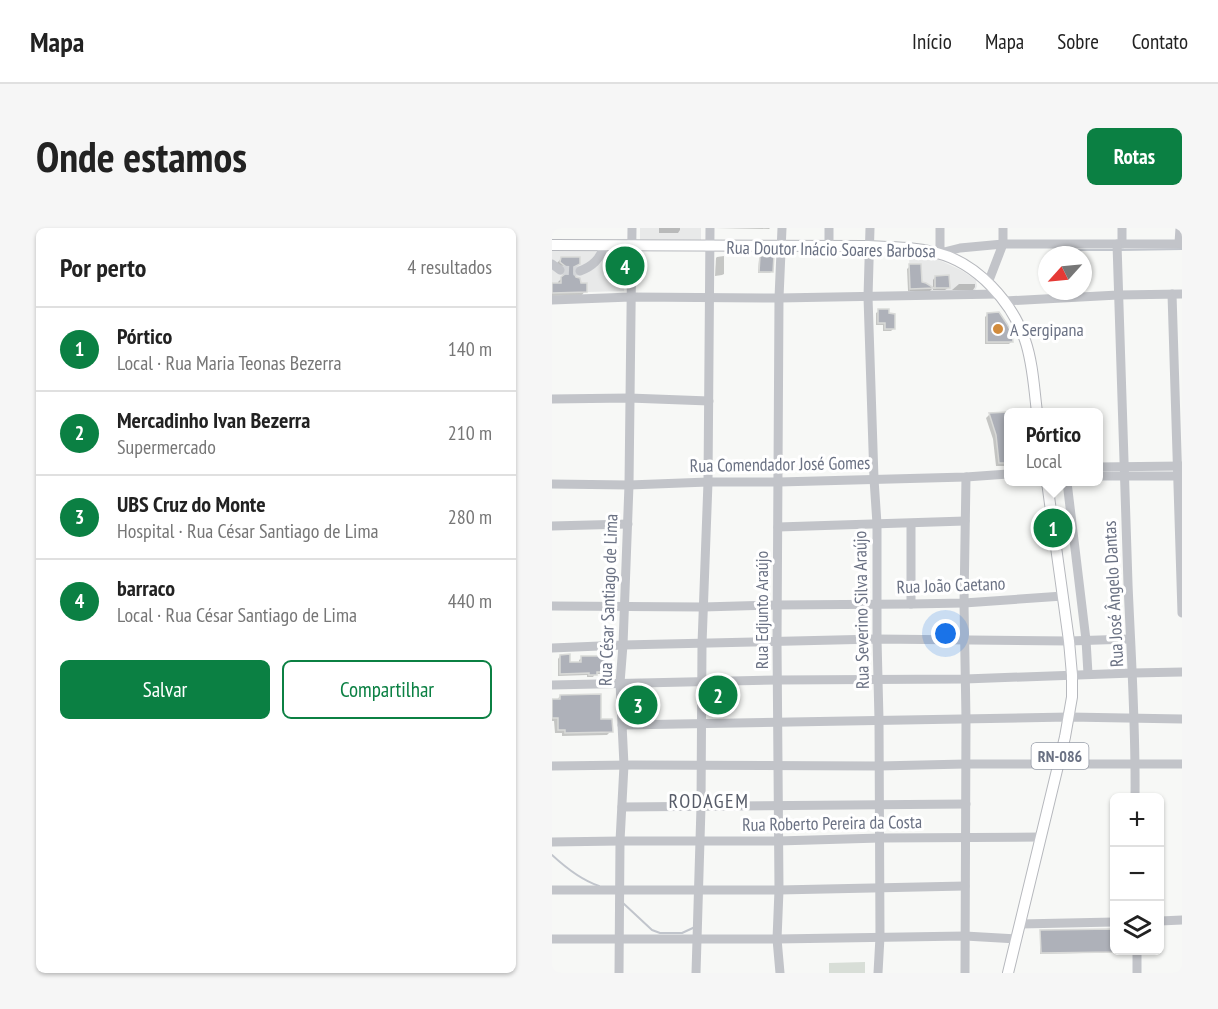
<!DOCTYPE html>
<html lang="pt">
<meta charset="utf-8">
<style>
body{margin:0;font-family:"PT Sans Narrow",sans-serif;background:#f6f6f6;color:#222}
.controls{position:absolute;right:18px;bottom:18px;display:grid;overflow:hidden;border-radius:9px;box-shadow:0 2px 4px #0004}
.controls button{width:54px;height:54px;display:grid;place-items:center;padding:0;border:0;border-bottom:2px solid #e0e0e0;background:#fff;color:#222;font:30px sans-serif}
.compass{position:absolute;left:486px;top:18px;width:54px;height:54px;border-radius:50%;background:#fff;box-shadow:0 2px 4px #0004;rotate:243deg}
.you{position:absolute;left:394px;top:406px;width:21px;height:21px;margin:-15px;border:4px solid #fff;border-radius:50%;background:#1a73e8;box-shadow:0 0 0 9px #1a73e833}
.badge{display:grid;place-items:center;width:39px;height:39px;border-radius:50%;background:#0b8043;color:#fff;font-size:20px;font-weight:700}
.pin{position:absolute;translate:-50% -50%;border:3px solid #fff;box-shadow:0 2px 6px #0006}
.popup{position:absolute;left:452px;top:180px;width:99px;height:78px;box-sizing:border-box;display:grid;place-content:center;border-radius:9px;background:#fff;filter:drop-shadow(0 2px 4px #0005);font-size:20px;white-space:nowrap;color:#767676}
.popup b{font-size:22px;color:#222}
.popup::after{content:'';position:absolute;left:50%;top:100%;margin-left:-12px;border:12px solid transparent;border-top-color:#fff}
.list{margin:0;padding:0;list-style:none}
h2{display:flex;justify-content:space-between;align-items:center;height:78px;margin:0;padding:0 24px;font-size:26px}
h2 small{font-size:20px;font-weight:400;color:#767676}
.list li{display:grid;grid-template-columns:39px 1fr auto;gap:18px;align-items:center;box-sizing:border-box;height:84px;padding:0 24px;border-top:2px solid #e0e0e0}
.list b{display:block;font-size:22px;white-space:nowrap}
.list p{margin:0;font-size:20px;white-space:nowrap;color:#767676}
.list em{font-size:20px;font-style:normal;color:#767676}
.actions{display:flex;gap:12px;padding:18px 24px}
.actions a{flex:1;padding:14px 0;border:2px solid #0b8043;border-radius:9px;text-align:center;font-size:21px;color:#0b8043}
.actions .main{background:#0b8043;color:#fff}
.icon{flex:none;width:33px;height:33px;fill:none;stroke:currentColor;stroke-width:2;stroke-linecap:round;stroke-linejoin:round}
.map{position:relative;flex:none;width:630px;height:745px;overflow:hidden;border-radius:9px}
header{display:flex;align-items:center;gap:36px;box-sizing:border-box;height:84px;padding:0 30px;background:#fff;border-bottom:2px solid #e0e0e0}
header strong{font-size:28px}
nav{display:flex;gap:33px;margin-inline-start:auto;font-size:21px}
.intro{display:flex;align-items:center;justify-content:space-between;box-sizing:border-box;height:144px;padding:0 36px}
h1{margin:0;font-size:42px}
.button{padding:15px 27px;border-radius:9px;background:#0b8043;color:#fff;font-size:21px;font-weight:700}
main{display:flex;gap:36px;padding:0 36px}
aside{flex:1;background:#fff;border-radius:9px;box-shadow:0 2px 4px #0004}
.map>svg:first-child{display:block}
.built{fill:#e8e9e9}
.green{fill:#d8ded7}
.shadow{fill:#0003}
.lines{fill:none;stroke-linecap:round;stroke-linejoin:round}
.stream{stroke:#c1c5cc;stroke-width:2}
.building{fill:#aeb1b9;stroke:#d9dad8;stroke-width:1.5}
.minor-tunnel{stroke:#d4d6d9;stroke-width:9;stroke-dasharray:9 4.5;stroke-linecap:butt}
.major-casing{stroke:#b6b8bd;stroke-width:12}
.minor{stroke:#c2c4c9;stroke-width:9}
.major{stroke:#fff;stroke-width:10}
.poi-dot{fill:#d18b3d;stroke:#fff;stroke-width:2}
.labels{text-anchor:middle;dominant-baseline:central;stroke-width:6;stroke-linejoin:round;paint-order:stroke}
.shield{fill:#fff;stroke:#979ca8;stroke-width:1.5}
.shield-label{font-size:16px;font-weight:bold;fill:#6a7183}
.street-label{font-size:18px;fill:#6a7183;stroke:#fff}
.poi-label{font-size:18px;fill:#6a7183;stroke:#fff;text-anchor:start}
.neighbourhood-label{font-size:20px;letter-spacing:1.5px;fill:#575c69;stroke:#fff}
</style>
<header>
<strong>Mapa</strong>
<nav><a>Início</a><a>Mapa</a><a>Sobre</a><a>Contato</a></nav>
</header>
<div class="intro"><h1>Onde estamos</h1><a class="button">Rotas</a></div>
<main>
<aside>
<h2>Por perto<small>4 resultados</small></h2>
<ul class="list">
<li><span class="badge">1</span><div><b>Pórtico</b><p>Local · Rua Maria Teonas Bezerra</p></div><em>140 m</em></li>
<li><span class="badge">2</span><div><b>Mercadinho Ivan Bezerra</b><p>Supermercado</p></div><em>210 m</em></li>
<li><span class="badge">3</span><div><b>UBS Cruz do Monte</b><p>Hospital · Rua César Santiago de Lima</p></div><em>280 m</em></li>
<li><span class="badge">4</span><div><b>barraco</b><p>Local · Rua César Santiago de Lima</p></div><em>440 m</em></li>
</ul>
<div class="actions"><a class="main">Salvar</a><a>Compartilhar</a></div>
</aside>
<div class="map">
<svg width="630" height="745" viewBox="0 0 630 745">
<rect width="100%" height="100%" fill="#f7f8f6"/>
<g class="built">
<rect x="88" y="0" width="61" height="15"/>
<polygon points="0,22 72,22 72,63 0,65"/>
<polygon points="357,25 383,30 409,42 424,52 425,58 424,61 420,64 358,63"/>
<polygon points="101,462 101,492 72,492 71,463"/>
</g>
<polygon class="green" points="313,734 313,745 277,745 277,735"/>
<g class="shadow">
<polygon points="107,0 128,0 128,2 126,5 107,5"/>
<polygon points="162,0 218,0 217,1"/>
<polygon points="172,28 172,46 170,47 163,48 164,30 165,29"/>
<polygon points="209,29 220,43 218,45 206,45 207,31"/>
<polygon points="9,31 27,35 21,40 20,46 33,63 30,67 0,68 0,57 6,56 6,54 11,49 11,44 5,35"/>
<polygon points="358,38 369,56 374,56 380,61 378,63 356,63 355,41"/>
<polygon points="383,49 396,60 393,62 381,62 381,52"/>
<polygon points="407,56 423,56 423,59 421,62 400,62"/>
<polygon points="327,83 342,100 339,103 331,103 331,97 324,97 324,85"/>
<polygon points="435,87 460,113 457,116 433,116 433,89"/>
<polygon points="456,185 456,238 444,238 441,211 434,190 437,187"/>
<polygon points="8,428 17,436 27,436 27,432 30,430 52,444 49,446 43,446 41,449 35,449 35,447 6,448 6,431"/>
<polygon points="158,462 173,473 171,474 157,474 157,464"/>
<polygon points="8,468 48,492 59,503 55,507 10,508 10,505 3,505 2,493 0,493 0,473 4,473"/>
<polygon points="76,472 97,482 94,485 90,485 90,489 87,492 80,492 81,485 74,485 73,474"/>
<polygon points="562,702 562,722 577,722 575,724 488,726 488,705 489,704"/>
</g>
<g class="lines">
<g class="stream">
<polyline points="518,22 563,22"/>
<polyline points="569,22 630,21"/>
<path d="M 0,627 C 14,640 29,652 47,658"/>
<polyline points="71,675 100,702 108,705 130,705 143,699"/>
</g>
</g>
<g class="building">
<polygon points="222,27 221,44 207,44 208,28"/>
<polygon points="9,29 28,29 28,36 22,39 22,45 24,49 28,50 29,55 35,55 35,64 0,65 0,55 9,55 9,49 13,46 15,43 14,39 8,34"/>
<polygon points="357,36 369,36 370,54 374,55 382,60 358,61"/>
<polygon points="397,47 398,60 383,60 383,48"/>
<polygon points="326,81 337,81 337,85 343,86 343,101 333,101 333,95 326,95"/>
<polygon points="447,84 455,96 460,106 461,114 435,114 435,85"/>
<polygon points="456,184 456,235 447,235 444,207 437,185"/>
<polygon points="18,426 18,434 29,434 29,428 53,428 53,444 45,444 45,447 37,447 37,445 8,446 8,427"/>
<polygon points="158,461 174,461 174,473 157,473"/>
<polygon points="49,466 49,491 60,491 61,504 13,505 13,502 6,502 6,490 0,490 0,471 8,471 8,467"/>
<polygon points="75,470 99,470 98,483 91,483 91,490 83,490 83,483 76,483"/>
<polygon points="562,701 562,724 489,725 488,702"/>
</g>
<g class="lines">
<polyline class="minor-tunnel" points="8,42 28,43"/>
<g class="major-casing">
<g id="major">
<path d="M 0,17 L 316,18 C 339,19 363,19 385,25 C 425,35 460,74 473,112 C 481,135 482,161 485,184"/>
<polyline points="456,745 513,509 520,469 520,447 517,413 495,254"/>
</g>
</g>
<g class="minor">
<polyline points="318,0 316,69 322,251 325,296 325,411 327,492 328,709 326,745"/>
<polyline points="388,0 388,25 408,20 451,16 630,16"/>
<polyline points="570,0 570,16"/>
<polyline points="627,15 628,0"/>
<path d="M 565,16 C 568,130 572,243 576,356 C 579,427 584,498 583,570"/>
<polyline points="277,18 277,0"/>
<polyline points="0,36 8,42"/>
<path d="M 28,43 C 41,38 48,31 52,18"/>
<polyline points="436,55 451,16 451,0"/>
<polyline points="620,66 630,385"/>
<polyline points="0,72 79,69 227,70 446,66"/>
<polyline points="453,73 566,67 630,66"/>
<polyline points="0,171 77,170 157,173"/>
<polyline points="546,239 630,238"/>
<polyline points="546,248 630,248"/>
<polyline points="515,254 534,412 536,446"/>
<polyline points="0,256 77,257 156,254 227,254 414,249 456,246"/>
<polyline points="0,298 76,296"/>
<polyline points="226,299 413,293"/>
<polyline points="359,376 359,296"/>
<polyline points="0,378 151,379 225,377 359,376 412,375 511,368"/>
<polyline points="0,420 71,417 325,411 517,413 578,411"/>
<polyline points="0,457 225,452 413,451 581,445 630,444"/>
<polyline points="70,497 517,489 630,491"/>
<polyline points="0,538 80,537 327,538 413,536 630,536"/>
<polyline points="70,579 414,576"/>
<polyline points="0,614 68,613 226,613 328,610 488,609"/>
<polyline points="0,662 227,662 413,658"/>
<polyline points="608,693 630,692"/>
<polyline points="468,696 562,694"/>
<polyline points="0,711 225,711 413,708 465,711"/>
<polyline points="585,722 585,745"/>
<polyline points="67,745 68,613 72,537 68,455 71,417 77,257 80,0"/>
<polyline points="144,745 149,579 150,416 156,254 158,0"/>
<polyline points="228,745 225,711 227,662 225,414 227,70 230,0"/>
<polyline points="413,745 414,491 412,375 414,249"/>
</g>
<use href="#major" class="major"/>
</g>
<circle class="poi-dot" cx="446" cy="101" r="6"/>
<g class="labels">
<rect class="shield" x="479.5" y="515" width="57" height="26" rx="4.5"/>
<g class="shield-label">
<text x="508" y="528">RN-086</text>
</g>
<g class="street-label">
<text transform="translate(279 21) rotate(1)">Rua Doutor Inácio Soares Barbosa</text>
<text transform="translate(228 236) rotate(-1)">Rua Comendador José Gomes</text>
<text transform="translate(399 357) rotate(-2)">Rua João Caetano</text>
<text transform="translate(561 366) rotate(-93)">Rua José Ângelo Dantas</text>
<text transform="translate(56 372) rotate(-88)">Rua César Santiago de Lima</text>
<text transform="translate(209 382) rotate(-90)">Rua Edjunto Araújo</text>
<text transform="translate(309 382) rotate(-91)">Rua Severino Silva Araújo</text>
<text transform="translate(280 595) rotate(-1)">Rua Roberto Pereira da Costa</text>
</g>
<g class="poi-label">
<text x="458" y="101">A Sergipana</text>
</g>
<g class="neighbourhood-label">
<text x="157" y="573">RODAGEM</text>
</g>
</g>
</svg>
<div class="controls">
<button>+</button>
<button>−</button>
<button><svg class="icon" aria-label="layers" viewBox="0 0 24 24"><path d="M12 4l9 5-9 5-9-5zM3 14l9 5 9-5"/></svg></button>
</div>
<svg class="compass" viewBox="-18 -18 36 36"><path d="M0-13l5 13h-10z" fill="#e53935"/><path d="M0 13l5-13h-10z" fill="#767676"/></svg>
<div class="you"></div>
<div class="pin badge" style="left:501px;top:300px">1</div>
<div class="popup"><b>Pórtico</b>Local</div>
<div class="pin badge" style="left:166px;top:467px">2</div>
<div class="pin badge" style="left:86px;top:477px">3</div>
<div class="pin badge" style="left:73px;top:38px">4</div>
</div>
</main>
